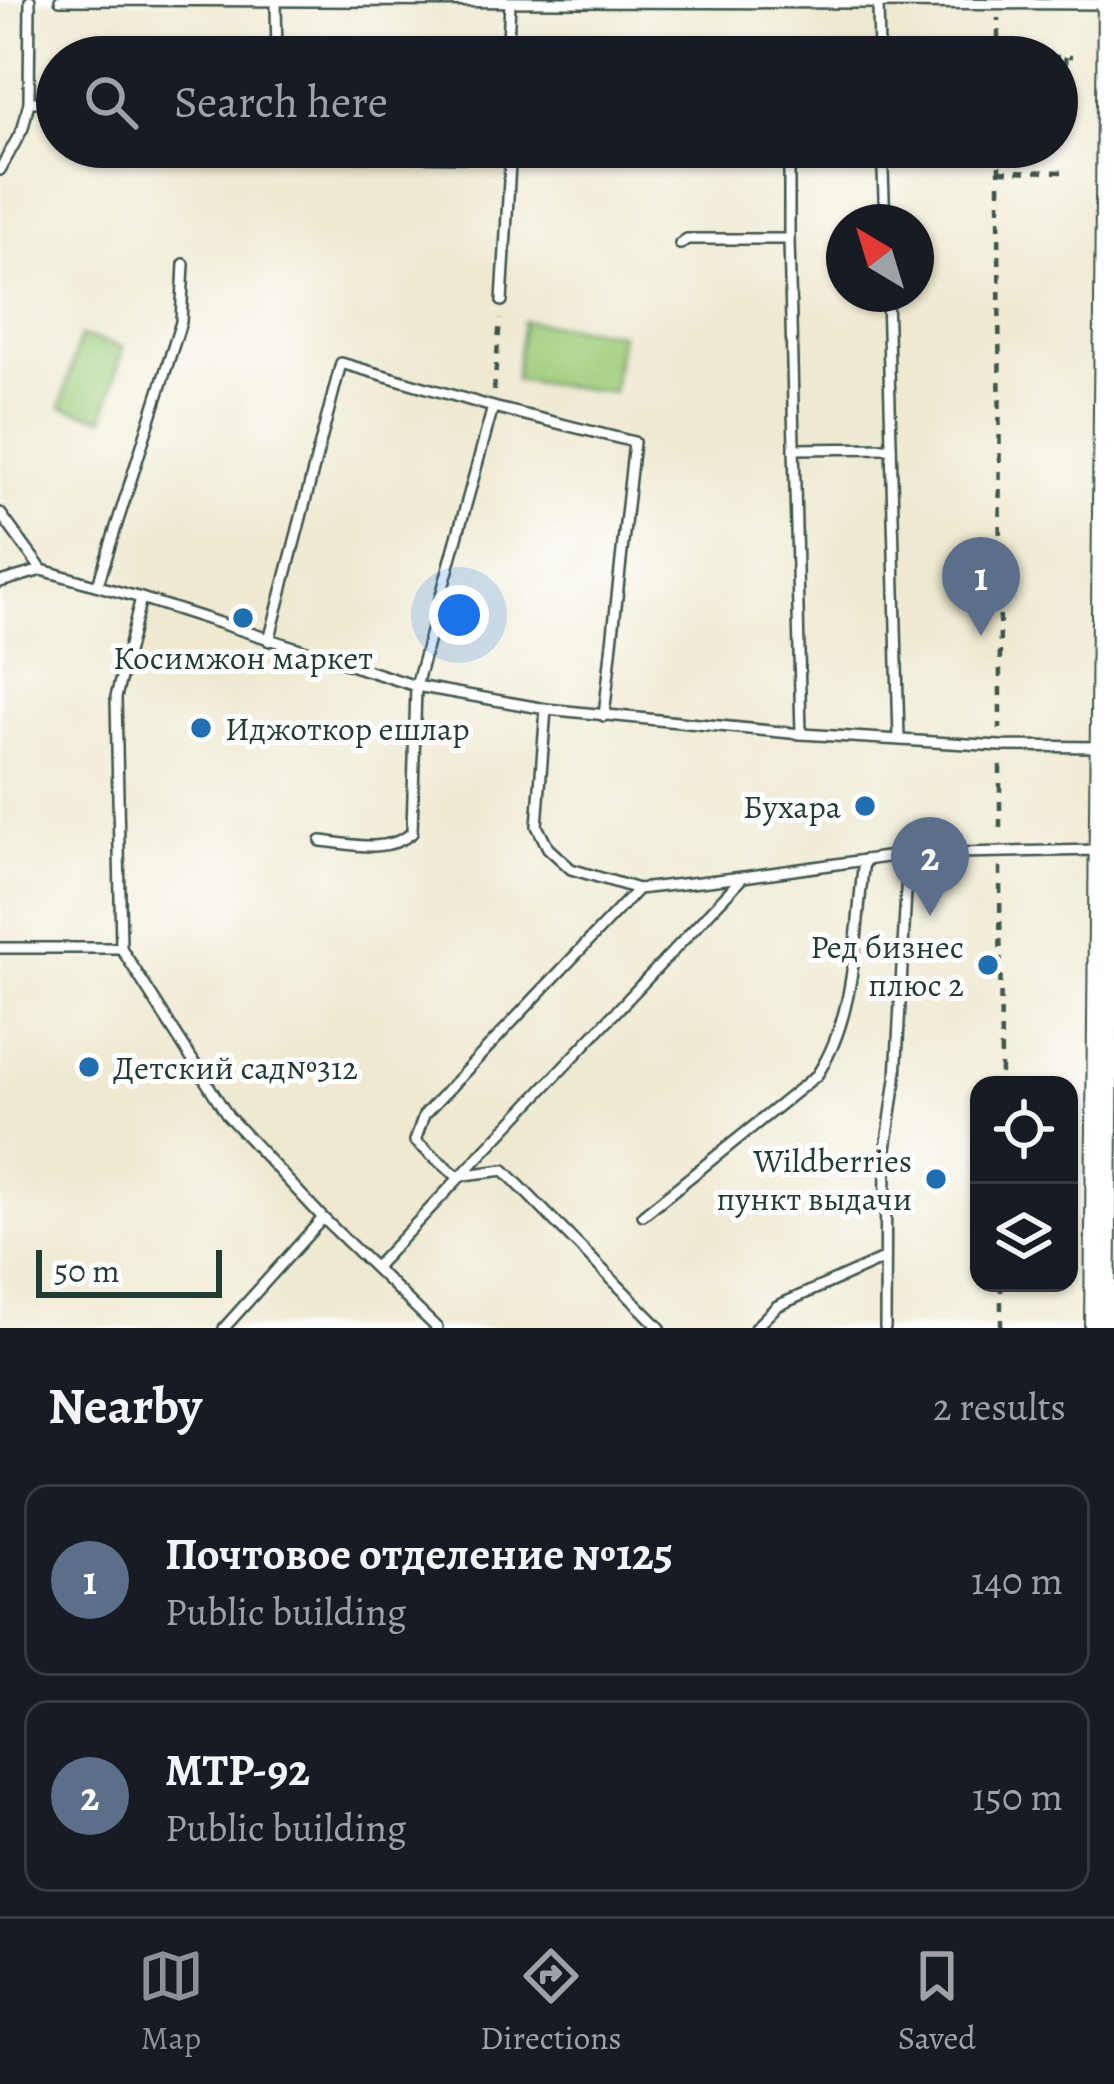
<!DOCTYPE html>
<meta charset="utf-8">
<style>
body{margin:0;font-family:Alegreya,serif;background:#20242c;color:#f1f3f6}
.controls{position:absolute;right:36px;bottom:36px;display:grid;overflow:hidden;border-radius:24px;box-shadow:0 3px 9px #0004}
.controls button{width:108px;height:108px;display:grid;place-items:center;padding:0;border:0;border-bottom:3px solid #363941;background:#171b24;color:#f1f3f6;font:60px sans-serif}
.compass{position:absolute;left:826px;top:204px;width:108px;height:108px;border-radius:50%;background:#171b24;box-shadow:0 3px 9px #0004;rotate:322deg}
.scale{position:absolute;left:36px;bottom:30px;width:186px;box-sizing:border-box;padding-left:12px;border:6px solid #1f3d34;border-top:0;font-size:33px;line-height:42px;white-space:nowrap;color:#1f3d34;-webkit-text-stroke:9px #fff;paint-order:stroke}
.you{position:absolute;left:459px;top:615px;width:42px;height:42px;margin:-30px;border:9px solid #fff;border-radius:50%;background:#1a73e8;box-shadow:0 0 0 18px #1a73e833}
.badge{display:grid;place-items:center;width:78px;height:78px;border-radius:50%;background:#8c9099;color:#fff;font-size:39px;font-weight:700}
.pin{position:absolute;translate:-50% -99px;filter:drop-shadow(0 3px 6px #0008)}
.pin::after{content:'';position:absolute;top:63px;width:42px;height:36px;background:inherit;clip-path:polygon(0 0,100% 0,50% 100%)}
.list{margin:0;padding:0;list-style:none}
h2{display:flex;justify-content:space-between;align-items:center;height:156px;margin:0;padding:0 48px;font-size:51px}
h2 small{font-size:39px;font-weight:400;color:#9ea1a6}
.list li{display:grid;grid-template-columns:78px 1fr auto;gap:36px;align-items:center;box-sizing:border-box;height:192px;margin:0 24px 24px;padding:0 24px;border:3px solid #363941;border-radius:24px}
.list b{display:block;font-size:45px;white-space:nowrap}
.list p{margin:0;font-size:39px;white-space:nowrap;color:#9ea1a6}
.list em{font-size:39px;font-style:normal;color:#9ea1a6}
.icon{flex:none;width:66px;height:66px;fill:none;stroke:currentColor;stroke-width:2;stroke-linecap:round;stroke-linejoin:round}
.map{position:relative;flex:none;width:1114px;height:1328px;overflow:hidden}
.search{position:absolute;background:#171b24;box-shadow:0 3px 9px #0004;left:36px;right:36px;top:36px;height:132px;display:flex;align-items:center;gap:30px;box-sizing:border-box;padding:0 42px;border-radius:66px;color:#9ea1a6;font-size:45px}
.sheet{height:588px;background:#171b24}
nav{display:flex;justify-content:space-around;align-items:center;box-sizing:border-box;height:168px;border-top:3px solid #363941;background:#171b24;font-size:33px;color:#9ea1a6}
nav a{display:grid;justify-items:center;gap:6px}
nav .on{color:#8c9099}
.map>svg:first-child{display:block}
.green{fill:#a0ce7c;stroke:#608658;stroke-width:3}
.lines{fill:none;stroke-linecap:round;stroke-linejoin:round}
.service-casing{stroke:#3e574b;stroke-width:14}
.primary-casing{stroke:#3e574b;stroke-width:34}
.path{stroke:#3e574b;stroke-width:4.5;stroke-dasharray:9 9;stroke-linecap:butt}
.service{stroke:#fff;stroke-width:9}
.primary{stroke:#fff;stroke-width:30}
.poi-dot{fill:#1f6fb2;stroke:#fff;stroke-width:4.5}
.labels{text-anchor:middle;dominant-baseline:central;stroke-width:10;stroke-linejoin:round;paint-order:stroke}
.poi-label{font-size:33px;fill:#1f3d34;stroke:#fff;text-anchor:end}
</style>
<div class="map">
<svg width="1114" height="1328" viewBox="0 0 1114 1328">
<rect width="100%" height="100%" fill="#fff"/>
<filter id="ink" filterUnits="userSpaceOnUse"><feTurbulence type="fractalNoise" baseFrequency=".00833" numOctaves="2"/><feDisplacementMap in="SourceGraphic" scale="24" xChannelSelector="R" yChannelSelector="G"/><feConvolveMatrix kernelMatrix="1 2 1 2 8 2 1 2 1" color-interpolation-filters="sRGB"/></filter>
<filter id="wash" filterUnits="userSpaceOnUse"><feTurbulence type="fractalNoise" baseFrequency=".004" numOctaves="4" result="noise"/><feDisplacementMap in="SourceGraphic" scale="48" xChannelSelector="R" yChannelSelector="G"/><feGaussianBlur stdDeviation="2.7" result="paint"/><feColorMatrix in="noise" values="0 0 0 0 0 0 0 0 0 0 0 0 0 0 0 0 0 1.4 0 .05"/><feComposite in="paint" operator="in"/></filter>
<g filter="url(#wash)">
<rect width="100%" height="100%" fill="#eee9d0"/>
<g class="green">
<polygon points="523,321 620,333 613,392 515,380"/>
<polygon points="80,336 123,347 104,418 61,407"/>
</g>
</g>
<g filter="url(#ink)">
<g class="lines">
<g class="service-casing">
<g id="service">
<polyline points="60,0 1110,4"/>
<polyline points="276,3 277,57"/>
<polyline points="878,3 879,57"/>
<polyline points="507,57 510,4"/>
<polyline points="29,102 57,102"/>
<polyline points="329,147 348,155 470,157"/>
<polyline points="882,147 885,222"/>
<polyline points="0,170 23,128 29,102 30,0"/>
<polyline points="789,239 801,734"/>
<polyline points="680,244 687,239 789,239 789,147"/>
<polyline points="887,294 899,738"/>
<polyline points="502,301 511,147"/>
<polyline points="493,407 634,442 604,716"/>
<polyline points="794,449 891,448"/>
<polyline points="0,513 42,570"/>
<polyline points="0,582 42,570 141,598 416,686 546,709 801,734 1000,746 1100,747"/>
<polyline points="98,584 181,322 184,264"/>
<polyline points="141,598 116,697 121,948 228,1116 323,1218 437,1328"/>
<path d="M 269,641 L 341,363 L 493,407 L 416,686 L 412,833 C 386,854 352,844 321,841"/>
<polyline points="546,709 537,826 548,848 571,869 638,889"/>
<polyline points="908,854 1099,850"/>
<polyline points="0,948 121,948"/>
<path d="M 643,1215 L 817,1075 C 857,1015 855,931 864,860"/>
<polyline points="375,1267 743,877 908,854 896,1079 886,1149 885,1328"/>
<polyline points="224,1328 323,1218"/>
<polyline points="660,1328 504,1170 457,1176 415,1141 424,1115 638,889 743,877"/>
<polyline points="755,1328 777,1306 883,1259"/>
</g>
</g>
<g class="primary-casing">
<polyline id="primary" points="1100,1328 1113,0"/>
</g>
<g class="path">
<polyline points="998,57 998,18"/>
<polyline points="1032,57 1072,57"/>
<polyline points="1065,57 1066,81"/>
<polyline points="999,147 1000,729"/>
<polyline points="999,171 1063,172"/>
<polyline points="494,391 500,319"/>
<polyline points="1000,765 1000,837"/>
<polyline points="1000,867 1001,1085"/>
<polyline points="1001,1283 1001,1328"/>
</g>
<use href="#service" class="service"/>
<use href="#primary" class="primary"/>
</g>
</g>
<g class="poi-dot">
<circle cx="243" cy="618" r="12"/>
<circle cx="201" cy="728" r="12"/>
<circle cx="865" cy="806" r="12"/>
<circle cx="988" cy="965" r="12"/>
<circle cx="89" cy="1067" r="12"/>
<circle cx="936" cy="1179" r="12"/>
</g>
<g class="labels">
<g class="poi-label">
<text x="243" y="657" text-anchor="middle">Косимжон маркет</text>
<text x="225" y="728" text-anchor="start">Иджоткор ешлар</text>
<text x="841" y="806">Бухара</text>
<text x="964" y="946">Ред бизнес<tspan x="964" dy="38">плюс 2</tspan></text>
<text x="113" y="1067" text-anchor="start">Детский сад№312</text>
<text x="912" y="1160">Wildberries<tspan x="912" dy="38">пункт выдачи</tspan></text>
</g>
</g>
</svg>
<div class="controls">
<button><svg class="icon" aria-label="locate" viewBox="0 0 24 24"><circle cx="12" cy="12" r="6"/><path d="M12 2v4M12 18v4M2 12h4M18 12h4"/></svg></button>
<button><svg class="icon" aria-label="layers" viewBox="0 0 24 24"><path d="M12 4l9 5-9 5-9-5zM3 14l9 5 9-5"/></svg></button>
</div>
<svg class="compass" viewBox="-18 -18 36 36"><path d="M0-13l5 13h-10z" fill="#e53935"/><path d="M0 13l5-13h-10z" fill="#9ea1a6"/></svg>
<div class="scale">50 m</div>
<div class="you"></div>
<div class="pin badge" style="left:981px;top:636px;background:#5c6f8a">1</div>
<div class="pin badge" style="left:930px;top:916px;background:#5c6f8a">2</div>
<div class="search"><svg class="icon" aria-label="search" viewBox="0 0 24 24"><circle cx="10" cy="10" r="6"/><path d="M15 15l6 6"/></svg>Search here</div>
</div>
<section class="sheet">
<h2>Nearby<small>2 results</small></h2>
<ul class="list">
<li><span class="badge" style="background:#5c6f8a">1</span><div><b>Почтовое отделение №125</b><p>Public building</p></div><em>140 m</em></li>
<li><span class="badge" style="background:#5c6f8a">2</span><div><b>MTP-92</b><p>Public building</p></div><em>150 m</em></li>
</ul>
</section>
<nav>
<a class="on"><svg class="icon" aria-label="map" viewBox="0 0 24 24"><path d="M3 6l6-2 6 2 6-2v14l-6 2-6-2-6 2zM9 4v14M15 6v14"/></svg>Map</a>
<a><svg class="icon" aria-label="directions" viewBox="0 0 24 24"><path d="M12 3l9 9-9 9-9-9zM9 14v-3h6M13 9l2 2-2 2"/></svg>Directions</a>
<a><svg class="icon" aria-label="saved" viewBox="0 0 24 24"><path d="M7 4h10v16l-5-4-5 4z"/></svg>Saved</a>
</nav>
